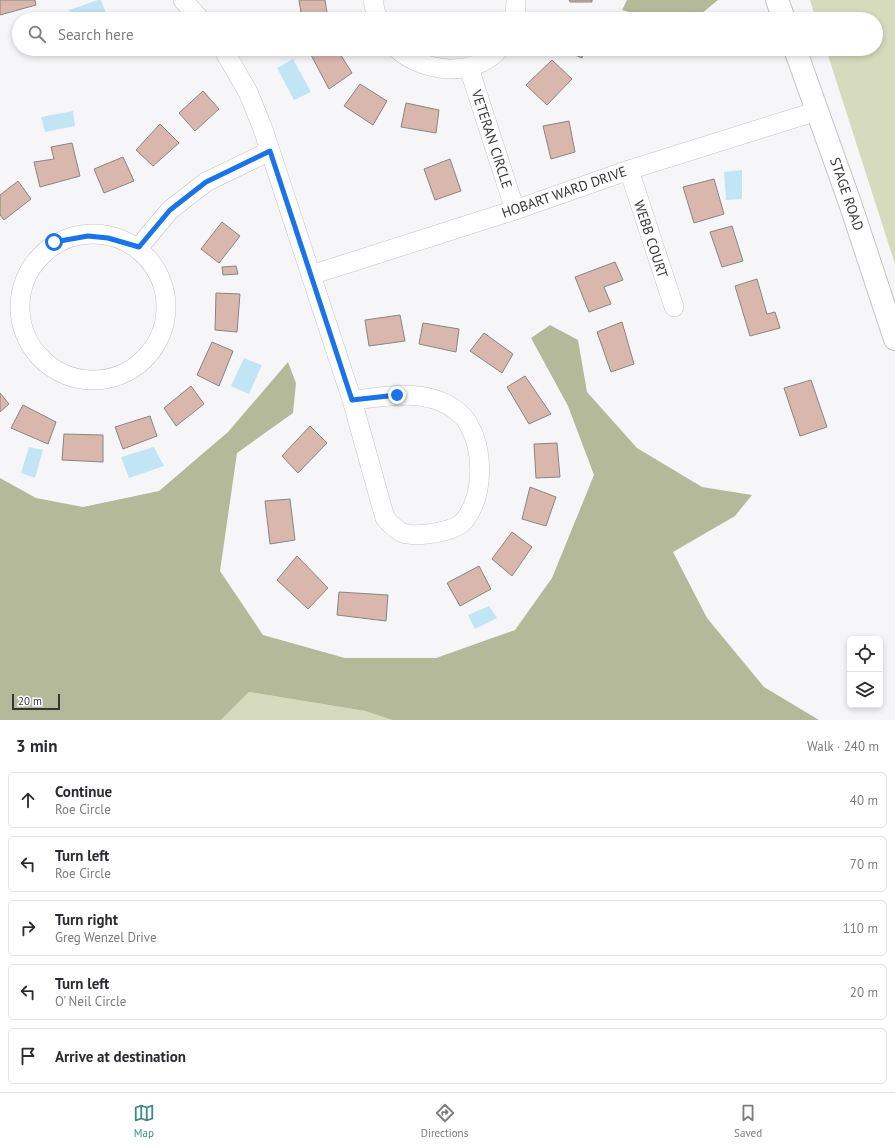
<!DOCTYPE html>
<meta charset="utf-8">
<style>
body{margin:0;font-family:"PT Sans",sans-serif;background:#f2f2f3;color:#2b2b33}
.controls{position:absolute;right:12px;bottom:12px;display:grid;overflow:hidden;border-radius:6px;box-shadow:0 2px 6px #0003}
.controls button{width:36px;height:36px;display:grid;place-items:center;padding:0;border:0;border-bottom:1px solid #e1e1e2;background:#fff;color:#2b2b33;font:20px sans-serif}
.scale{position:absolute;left:12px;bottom:10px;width:48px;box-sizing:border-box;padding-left:4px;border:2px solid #363637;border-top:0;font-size:11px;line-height:14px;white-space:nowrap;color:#363637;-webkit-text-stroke:3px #fff;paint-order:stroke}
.stop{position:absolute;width:12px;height:12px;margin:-9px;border:3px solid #1a73e8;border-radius:50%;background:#fff}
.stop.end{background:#1a73e8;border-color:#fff;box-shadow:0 1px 4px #0008}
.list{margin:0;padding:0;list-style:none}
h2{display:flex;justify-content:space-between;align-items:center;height:52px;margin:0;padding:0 16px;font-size:17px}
h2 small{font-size:13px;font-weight:400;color:#7c7c81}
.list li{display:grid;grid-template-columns:26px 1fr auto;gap:12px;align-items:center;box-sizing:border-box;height:56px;margin:0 8px 8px;padding:0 8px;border:1px solid #e1e1e2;border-radius:6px}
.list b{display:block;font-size:15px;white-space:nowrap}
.list p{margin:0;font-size:13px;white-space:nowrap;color:#7c7c81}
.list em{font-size:13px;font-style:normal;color:#7c7c81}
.icon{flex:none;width:22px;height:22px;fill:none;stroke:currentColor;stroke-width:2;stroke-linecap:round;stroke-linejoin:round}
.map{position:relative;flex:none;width:895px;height:720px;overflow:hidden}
.search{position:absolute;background:#fff;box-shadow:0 2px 6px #0003;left:12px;right:12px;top:12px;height:44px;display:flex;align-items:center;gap:10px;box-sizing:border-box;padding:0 14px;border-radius:22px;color:#7c7c81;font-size:15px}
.sheet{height:372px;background:#fff}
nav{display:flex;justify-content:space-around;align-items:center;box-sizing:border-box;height:56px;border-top:1px solid #e1e1e2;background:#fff;font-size:11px;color:#7c7c81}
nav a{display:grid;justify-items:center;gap:2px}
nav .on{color:#418987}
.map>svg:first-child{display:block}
.green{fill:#d6dbbd}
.forest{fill:#b4b99a}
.water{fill:#c1e5f4}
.building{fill:#dab7ac;stroke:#888584}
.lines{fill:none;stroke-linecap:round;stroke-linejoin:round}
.minor-casing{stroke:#c3c3c6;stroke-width:20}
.tertiary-casing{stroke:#c3c3c6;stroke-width:24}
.minor{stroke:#fff;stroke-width:19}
.tertiary{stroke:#fff;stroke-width:22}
.route{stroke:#1a73e8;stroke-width:5}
.labels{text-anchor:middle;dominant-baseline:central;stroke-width:4;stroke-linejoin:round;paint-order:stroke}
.street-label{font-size:14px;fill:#363637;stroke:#fff}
</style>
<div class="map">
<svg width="895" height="720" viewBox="0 0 895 720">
<rect width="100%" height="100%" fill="#f6f6f9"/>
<g class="green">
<polygon points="810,0 895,0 895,264 826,49 876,49 876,19 816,19"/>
<polygon points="249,692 365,711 392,720 221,720"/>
</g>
<g class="forest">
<polygon points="627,0 718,0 695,19 652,19 622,10"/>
<polygon points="550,325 578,340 587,392 637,448 702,487 752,495 735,516 673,552 707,618 764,687 819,720 392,720 365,711 249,692 221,720 0,720 0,478 36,498 83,507 159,491 228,432 288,362 296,383 293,413 237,453 220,571 263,635 345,658 436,658 515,630 552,578 594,475 568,406 531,338"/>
</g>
<g class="water">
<polygon points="98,0 101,0 108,18 72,19 69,10"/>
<polygon points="293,59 311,92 294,100 277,68"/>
<polygon points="73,111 75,126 45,132 41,117"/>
<polygon points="742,170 742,199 726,200 724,172"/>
<polygon points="244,358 262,365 249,394 231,386"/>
<polygon points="29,447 43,450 35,478 21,473"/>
<polygon points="154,447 164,466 129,478 121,457"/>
<polygon points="489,606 497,618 475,629 468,615"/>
</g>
<g class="building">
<polygon points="0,0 35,0 36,5 0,15"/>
<polygon points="299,0 325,0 328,19 302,19"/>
<polygon points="569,0 592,0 592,2 570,2"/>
<polygon points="568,14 580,19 567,19"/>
<polygon points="322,49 337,49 352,73 329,89 311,55"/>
<polygon points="561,49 584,49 582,58"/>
<polygon points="552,60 572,79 547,105 526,85"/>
<polygon points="360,84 387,101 373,125 344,106"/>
<polygon points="203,91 219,109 195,131 179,113"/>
<polygon points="406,103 439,110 436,133 401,127"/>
<polygon points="569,121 575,152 551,159 543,126"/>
<polygon points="160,124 179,143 153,166 136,150"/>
<polygon points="72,143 80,176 40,187 34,162 54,159 51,147"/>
<polygon points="123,157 134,181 104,193 94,169"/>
<polygon points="450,159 461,191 435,200 424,169"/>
<polygon points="714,179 724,214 694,223 683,187"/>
<polygon points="18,181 31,199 4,220 0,215 0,195"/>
<polygon points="222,222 240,236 219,263 201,249"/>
<polygon points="732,226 743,261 722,267 710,232"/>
<polygon points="615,262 623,280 604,287 611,304 589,312 575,277"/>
<polygon points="236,266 238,274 223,275 222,267"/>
<polygon points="757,279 767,314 775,312 780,328 750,336 735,286"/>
<polygon points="216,293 240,294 237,332 215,330"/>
<polygon points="400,315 405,341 369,346 365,320"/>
<polygon points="622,322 634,364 611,372 597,332"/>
<polygon points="423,323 459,329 456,352 419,344"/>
<polygon points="484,333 513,354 502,373 470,351"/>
<polygon points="212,342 233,351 219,386 197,375"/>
<polygon points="525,376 551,414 529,424 507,387"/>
<polygon points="811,380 827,427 800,436 784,388"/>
<polygon points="191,386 204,404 176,426 164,408"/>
<polygon points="0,393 9,404 0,412"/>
<polygon points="23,405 56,422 48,444 11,428"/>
<polygon points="150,416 157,436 123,449 115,427"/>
<polygon points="310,426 327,443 298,473 282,456"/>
<polygon points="64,434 103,435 103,462 62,460"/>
<polygon points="557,443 560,477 536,478 534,444"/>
<polygon points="530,487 556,497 546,526 522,519"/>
<polygon points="290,499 295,540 270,544 265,501"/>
<polygon points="512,532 532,547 512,576 492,559"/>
<polygon points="297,556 328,588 308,609 277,580"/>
<polygon points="479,566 491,589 460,606 447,583"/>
<polygon points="339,592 388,595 386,621 337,615"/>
</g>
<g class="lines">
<g class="minor-casing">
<g id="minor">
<polyline points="183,0 200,19"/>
<polyline points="373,0 377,19"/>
<polyline points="515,19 516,0"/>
<path d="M 223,49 L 248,92 L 263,129 L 352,400 L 385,518 C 400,535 405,536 427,534 C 438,533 457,529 464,521 C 484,496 484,452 469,425 C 463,413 446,402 433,399 C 406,391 379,398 352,400"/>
<path d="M 397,49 C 424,73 474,78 499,49"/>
<polyline points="469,68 515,210"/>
<polyline points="629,170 674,307"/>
<circle cx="93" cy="307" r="73"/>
<polyline points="139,247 170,210 206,182 270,151"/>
<polyline points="311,275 515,210 629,170 817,111"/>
</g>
</g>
<g class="tertiary-casing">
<g id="tertiary">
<polyline points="777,0 784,19"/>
<polyline points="795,49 850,203 895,339"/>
</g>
</g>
<use href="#minor" class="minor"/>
<use href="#tertiary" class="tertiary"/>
</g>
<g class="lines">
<polyline class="route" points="54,242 88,236 108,238 139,247 170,210 206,182 270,151 352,400 397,395"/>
</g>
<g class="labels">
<g class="street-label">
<text transform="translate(492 139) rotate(72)">VETERAN CIRCLE</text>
<text transform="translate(564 192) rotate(-19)">HOBART WARD DRIVE</text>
<text transform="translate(847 194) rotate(71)">STAGE ROAD</text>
<text transform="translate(651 239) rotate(72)">WEBB COURT</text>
</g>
</g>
</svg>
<div class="controls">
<button><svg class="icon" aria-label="locate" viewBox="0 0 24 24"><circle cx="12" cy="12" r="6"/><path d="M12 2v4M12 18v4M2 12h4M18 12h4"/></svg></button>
<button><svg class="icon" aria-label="layers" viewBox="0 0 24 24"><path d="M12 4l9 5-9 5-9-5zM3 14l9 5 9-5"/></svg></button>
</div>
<div class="scale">20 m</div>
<div class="stop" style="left:54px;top:242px"></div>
<div class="stop end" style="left:397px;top:395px"></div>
<div class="search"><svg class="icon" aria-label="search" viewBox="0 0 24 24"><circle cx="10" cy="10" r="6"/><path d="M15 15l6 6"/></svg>Search here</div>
</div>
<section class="sheet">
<h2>3 min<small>Walk · 240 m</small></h2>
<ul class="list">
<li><svg class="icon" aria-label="ahead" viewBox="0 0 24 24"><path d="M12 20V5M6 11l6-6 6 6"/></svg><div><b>Continue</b><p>Roe Circle</p></div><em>40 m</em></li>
<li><svg class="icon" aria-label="left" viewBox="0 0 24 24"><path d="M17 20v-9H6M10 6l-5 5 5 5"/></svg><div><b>Turn left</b><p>Roe Circle</p></div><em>70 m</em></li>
<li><svg class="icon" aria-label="right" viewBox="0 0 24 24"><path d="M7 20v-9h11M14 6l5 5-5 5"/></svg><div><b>Turn right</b><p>Greg Wenzel Drive</p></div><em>110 m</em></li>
<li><svg class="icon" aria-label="left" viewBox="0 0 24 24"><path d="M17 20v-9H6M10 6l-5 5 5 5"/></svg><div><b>Turn left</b><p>O' Neil Circle</p></div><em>20 m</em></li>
<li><svg class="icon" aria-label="arrive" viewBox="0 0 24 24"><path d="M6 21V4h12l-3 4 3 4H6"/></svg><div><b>Arrive at destination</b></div></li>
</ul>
</section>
<nav>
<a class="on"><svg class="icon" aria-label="map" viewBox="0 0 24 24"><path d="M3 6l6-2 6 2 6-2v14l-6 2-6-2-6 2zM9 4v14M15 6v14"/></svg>Map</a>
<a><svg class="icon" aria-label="directions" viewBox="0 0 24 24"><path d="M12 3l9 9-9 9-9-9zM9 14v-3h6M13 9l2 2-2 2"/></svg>Directions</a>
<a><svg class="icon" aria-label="saved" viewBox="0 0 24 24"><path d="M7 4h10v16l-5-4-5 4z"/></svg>Saved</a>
</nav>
